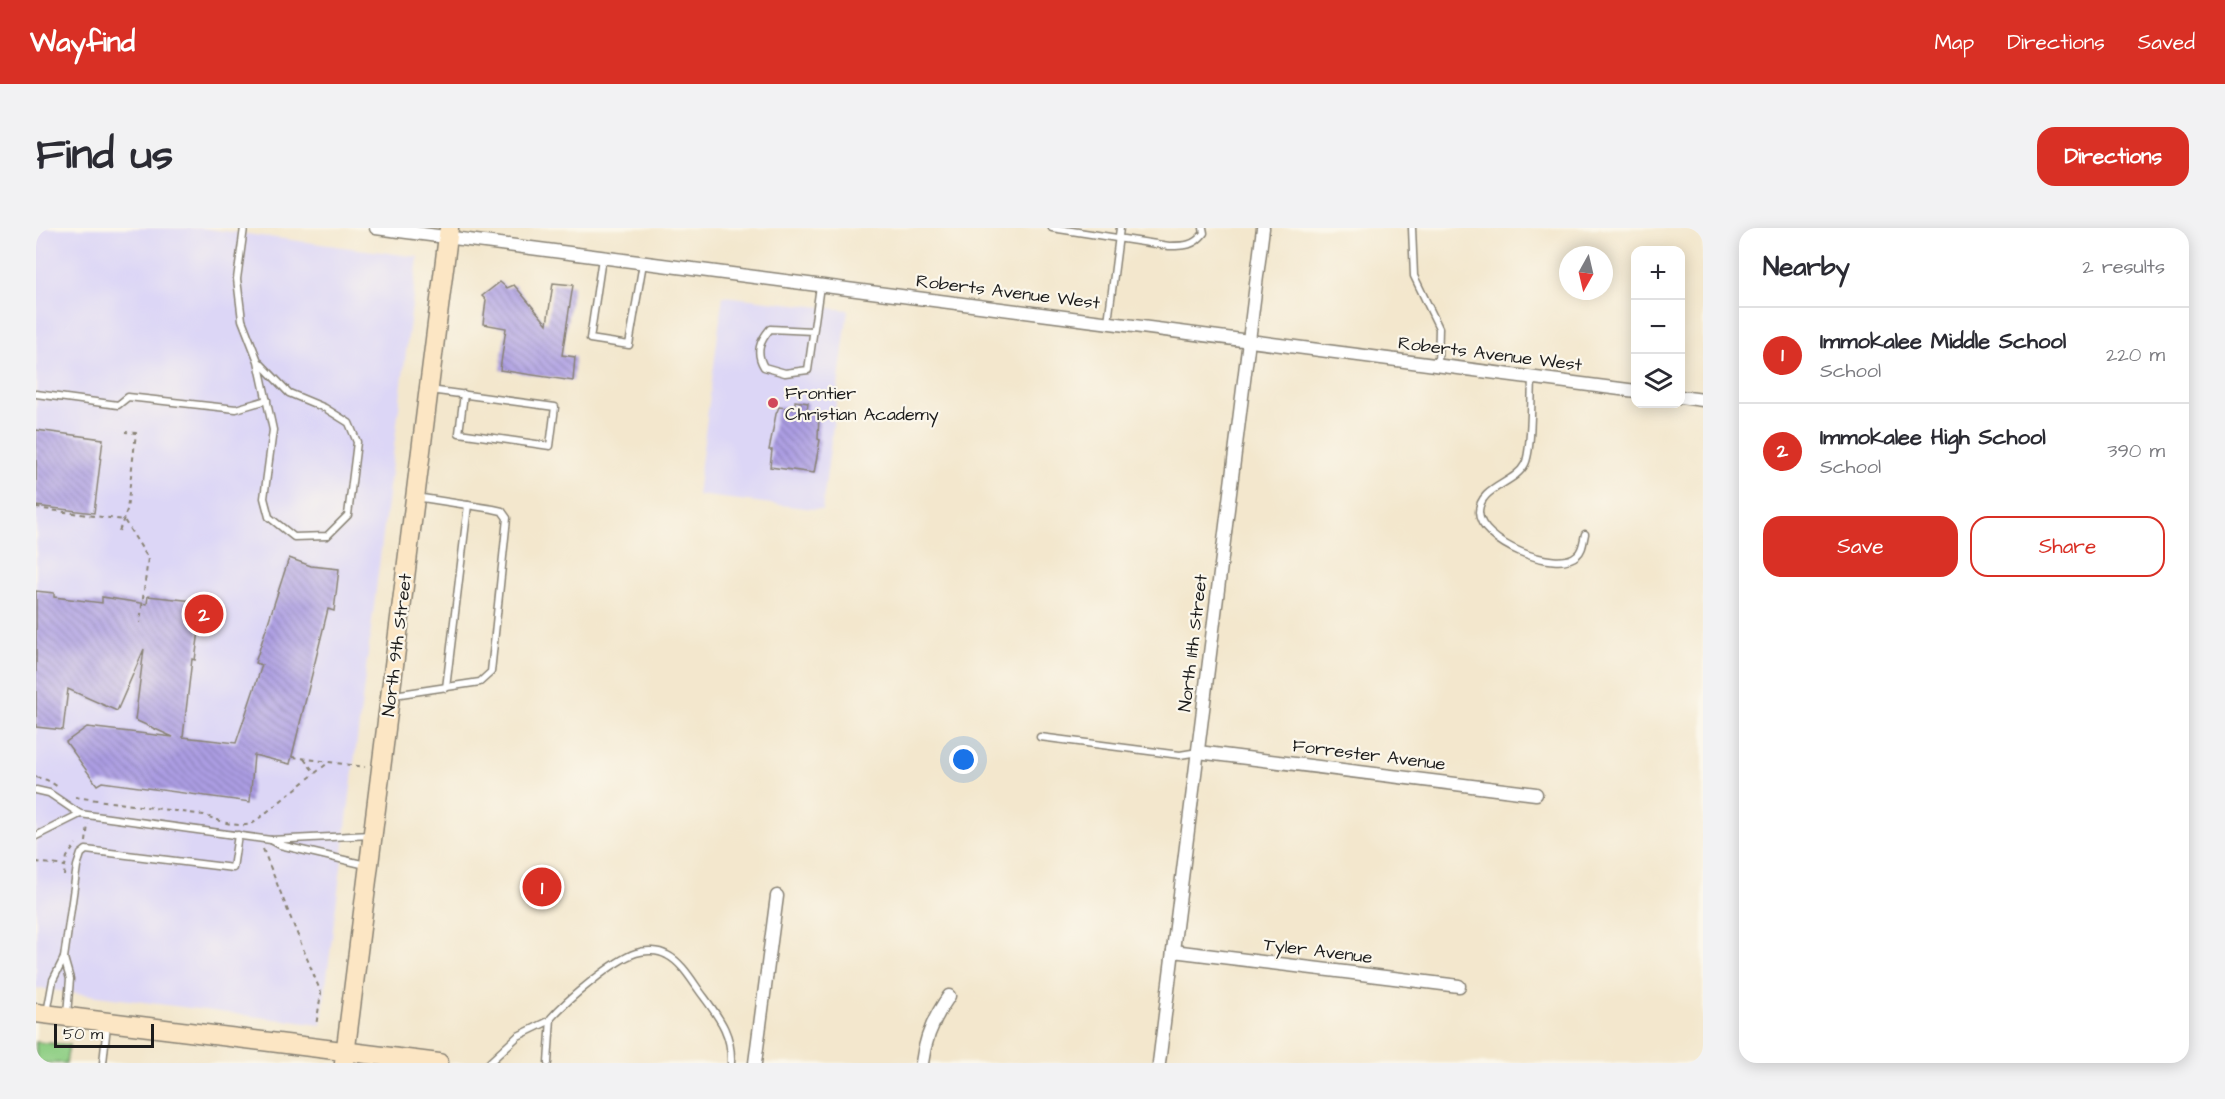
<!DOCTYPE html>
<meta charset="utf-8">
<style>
body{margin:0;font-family:"Architects Daughter",sans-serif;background:#f2f2f3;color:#2b2b33}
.controls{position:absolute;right:18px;top:18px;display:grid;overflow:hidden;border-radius:12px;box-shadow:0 3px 15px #0003}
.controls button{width:54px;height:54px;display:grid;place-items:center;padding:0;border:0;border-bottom:2px solid #e1e1e2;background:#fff;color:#2b2b33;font:30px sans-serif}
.compass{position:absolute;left:1523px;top:18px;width:54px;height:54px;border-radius:50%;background:#fff;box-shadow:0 3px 15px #0003;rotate:188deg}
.scale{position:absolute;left:18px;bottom:15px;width:100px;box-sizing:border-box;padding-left:6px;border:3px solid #1c1c1c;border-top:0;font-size:16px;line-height:21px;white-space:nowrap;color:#1c1c1c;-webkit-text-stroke:4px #fbf7ec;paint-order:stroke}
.you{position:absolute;left:928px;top:532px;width:21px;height:21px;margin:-15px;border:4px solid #fff;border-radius:50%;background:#1a73e8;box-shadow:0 0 0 9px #1a73e833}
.badge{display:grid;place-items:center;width:39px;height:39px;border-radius:50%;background:#d93025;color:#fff;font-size:20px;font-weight:700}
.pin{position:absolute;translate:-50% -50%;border:3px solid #fff;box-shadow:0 2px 6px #0006}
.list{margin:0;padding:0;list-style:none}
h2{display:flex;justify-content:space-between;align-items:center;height:78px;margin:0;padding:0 24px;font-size:26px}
h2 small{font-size:20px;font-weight:400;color:#7c7c81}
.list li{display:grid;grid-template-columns:39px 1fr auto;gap:18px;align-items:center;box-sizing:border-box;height:96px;padding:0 24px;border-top:2px solid #e1e1e2}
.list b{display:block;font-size:22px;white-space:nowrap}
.list p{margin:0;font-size:20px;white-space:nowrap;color:#7c7c81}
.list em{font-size:20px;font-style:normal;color:#7c7c81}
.actions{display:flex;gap:12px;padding:18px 24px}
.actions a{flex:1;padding:14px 0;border:2px solid #d93025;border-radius:18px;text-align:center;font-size:21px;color:#d93025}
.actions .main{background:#d93025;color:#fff}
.icon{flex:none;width:33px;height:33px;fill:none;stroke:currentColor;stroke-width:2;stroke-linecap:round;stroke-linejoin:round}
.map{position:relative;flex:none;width:1667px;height:835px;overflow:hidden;border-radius:18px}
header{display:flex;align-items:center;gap:36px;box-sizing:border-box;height:84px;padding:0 30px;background:#d93025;color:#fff}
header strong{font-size:28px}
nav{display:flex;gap:33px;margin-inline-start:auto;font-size:21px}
.intro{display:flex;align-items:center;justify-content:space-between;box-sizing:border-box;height:144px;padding:0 36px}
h1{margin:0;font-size:42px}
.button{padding:15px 27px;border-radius:18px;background:#d93025;color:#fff;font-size:21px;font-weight:700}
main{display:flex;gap:36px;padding:0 36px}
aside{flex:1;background:#fff;border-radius:18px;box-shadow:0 3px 15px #0003}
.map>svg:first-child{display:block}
.built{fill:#dcd6f6}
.park{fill:#90cf85;stroke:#567650;stroke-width:1.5}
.building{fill:url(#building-back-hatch)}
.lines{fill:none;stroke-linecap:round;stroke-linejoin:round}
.lane-casing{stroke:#888274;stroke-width:9}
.street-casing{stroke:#888274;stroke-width:15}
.secondary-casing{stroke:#888274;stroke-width:21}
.path{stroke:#888274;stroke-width:2;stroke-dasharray:4.5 4.5;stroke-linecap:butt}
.lane{stroke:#fff;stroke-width:6}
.street{stroke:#fff;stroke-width:12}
.secondary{stroke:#fce6c4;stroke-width:18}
.poi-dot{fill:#d1495b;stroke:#fbf7ec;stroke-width:2}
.labels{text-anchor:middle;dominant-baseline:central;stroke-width:4.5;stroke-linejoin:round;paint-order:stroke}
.street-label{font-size:18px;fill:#1c1c1c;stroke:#fbf7ec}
.poi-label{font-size:18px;fill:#1c1c1c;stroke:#fbf7ec;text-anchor:start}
</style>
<header>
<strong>Wayfind</strong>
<nav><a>Map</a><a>Directions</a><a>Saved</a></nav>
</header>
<div class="intro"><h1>Find us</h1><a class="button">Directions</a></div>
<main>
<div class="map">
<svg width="1667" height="835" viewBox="0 0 1667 835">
<defs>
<pattern id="building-back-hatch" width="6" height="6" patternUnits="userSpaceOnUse" patternTransform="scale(1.5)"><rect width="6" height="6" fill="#ac9de3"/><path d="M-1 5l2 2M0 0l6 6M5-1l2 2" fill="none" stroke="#8b7fb7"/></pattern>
</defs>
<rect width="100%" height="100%" fill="#fbf7ec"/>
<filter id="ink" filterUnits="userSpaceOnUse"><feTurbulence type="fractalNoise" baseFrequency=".0167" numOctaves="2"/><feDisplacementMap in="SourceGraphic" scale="12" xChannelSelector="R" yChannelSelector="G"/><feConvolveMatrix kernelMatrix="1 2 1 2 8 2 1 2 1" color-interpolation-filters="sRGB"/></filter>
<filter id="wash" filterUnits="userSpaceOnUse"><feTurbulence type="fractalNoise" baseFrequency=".008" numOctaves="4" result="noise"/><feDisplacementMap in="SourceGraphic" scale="24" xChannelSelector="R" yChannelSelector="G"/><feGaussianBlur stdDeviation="1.35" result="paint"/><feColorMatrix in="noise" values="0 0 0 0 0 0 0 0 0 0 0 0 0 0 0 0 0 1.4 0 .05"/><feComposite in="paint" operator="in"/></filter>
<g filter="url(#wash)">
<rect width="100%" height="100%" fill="#f3e7cd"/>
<g class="built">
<polygon points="0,0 166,0 382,29 285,797 0,760"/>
<polygon points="687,68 812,82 786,282 661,267"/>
</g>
<polygon class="park" points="0,814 33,817 30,835 0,835"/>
<g id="blocks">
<g class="building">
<polygon points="464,54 471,60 478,57 511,96 517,55 537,57 526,127 539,129 537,153 464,142 470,100 447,96 450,72 446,68"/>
<polygon points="759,173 772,175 771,183 783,185 782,211 784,212 778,245 734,239 736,222 733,222 740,186 743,179 759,181"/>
<polygon points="0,202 67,211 58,285 0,278"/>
<polygon points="253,330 275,338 303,341 298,383 292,381 254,536 218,527 214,574 66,554 61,557 30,514 51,499 137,509 99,492 108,421 81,483 32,461 27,502 0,499 0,363 18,365 18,369 66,375 66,369 111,376 112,368 167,374 159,432 156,431 147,509 200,515 226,437 219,435"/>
</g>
</g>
</g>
<g filter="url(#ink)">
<use href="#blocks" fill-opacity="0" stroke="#888274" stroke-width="1.5"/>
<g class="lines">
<g class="lane-casing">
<g id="lane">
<polyline points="208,0 201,51 206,92 222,133 237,202 228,270 233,289 258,309 291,308 312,287 321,214 313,195 289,180 253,165 222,133"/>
<path d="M 1016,0 L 1133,18 C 1149,18 1158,18 1168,5 L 1167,0"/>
<polyline points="1376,0 1378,48 1403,100 1402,137"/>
<polyline points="566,30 554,111 593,117 607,35"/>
<polyline points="1072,94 1084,0"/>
<path d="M 777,103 L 734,101 C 724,113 719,124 728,139 L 749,145 L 772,142 L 784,58"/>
<path d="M 1496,150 C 1495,169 1496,222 1489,236 C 1479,256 1443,259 1443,284 C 1443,314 1521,346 1541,327 C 1547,322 1547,314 1549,306"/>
<polyline points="394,162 519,179 514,218 423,205 428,166"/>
<polyline points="0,166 82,177 92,169 200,181 231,172"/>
<polyline points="410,460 432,277"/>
<polyline points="358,467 444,454 455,444 471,290 466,283 457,281 380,269"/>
<polyline points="1004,509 1144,527 1162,524"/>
<polyline points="0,562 13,565 44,586 235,612"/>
<polyline points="0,608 44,586"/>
<polyline points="330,637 244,617 235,612 335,607"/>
<polyline points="28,730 41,638 45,626 50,622 197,640 202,607"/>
<polyline points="11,785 17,752 28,730 34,751 31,786"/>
<polyline points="67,835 71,797"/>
<polyline points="453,835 482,808 513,793"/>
<path d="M 512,835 L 515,790 C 531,772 578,732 600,725 C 609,722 622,722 631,727 C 647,735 657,755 668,769 C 684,791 696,806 695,835"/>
</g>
</g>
<g class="street-casing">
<g id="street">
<polyline points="340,0 1600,163"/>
<polyline points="1644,169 1667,172"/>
<polyline points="1162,524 1500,566"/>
<polyline points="1137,723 1423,758"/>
<polyline points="719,835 741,668"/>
<path d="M 886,835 C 889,810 898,789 913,768"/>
<polyline points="1123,835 1227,0"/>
</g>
</g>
<g class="secondary-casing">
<g id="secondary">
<polyline points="0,785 403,835"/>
<polyline points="308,835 413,0"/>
</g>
</g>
<g class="path">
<polyline points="0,280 88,292 112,330 104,395"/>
<polyline points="83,303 91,282 100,205 89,204"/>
<polyline points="257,529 329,539"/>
<polyline points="268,531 279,545"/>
<polyline points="0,549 11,552 24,560"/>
<path d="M 39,569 L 168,587 C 183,593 200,600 216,596 L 293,534"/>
<polyline points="50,614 52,596"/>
<polyline points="227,621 285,765 280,798"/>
<polyline points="0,634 29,638 31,629 40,616"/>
<polyline points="28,648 29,638"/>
</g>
<use href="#lane" class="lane"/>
<use href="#street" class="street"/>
<use href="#secondary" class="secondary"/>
</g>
</g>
<circle class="poi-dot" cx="737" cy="175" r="6"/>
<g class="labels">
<g class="street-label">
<text transform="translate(972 64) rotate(7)">Roberts Avenue West</text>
<text transform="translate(1454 126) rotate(7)">Roberts Avenue West</text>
<text transform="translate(1157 415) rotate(-83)">North 11th Street</text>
<text transform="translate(361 417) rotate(-83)">North 9th Street</text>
<text transform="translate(1333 527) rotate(7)">Forrester Avenue</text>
<text transform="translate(1282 723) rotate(7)">Tyler Avenue</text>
</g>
<g class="poi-label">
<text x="749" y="165">Frontier<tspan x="749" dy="21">Christian Academy</tspan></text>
</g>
</g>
</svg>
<div class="controls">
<button>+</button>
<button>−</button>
<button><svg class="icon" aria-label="layers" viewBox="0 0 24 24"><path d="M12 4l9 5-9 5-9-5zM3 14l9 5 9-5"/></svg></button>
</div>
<svg class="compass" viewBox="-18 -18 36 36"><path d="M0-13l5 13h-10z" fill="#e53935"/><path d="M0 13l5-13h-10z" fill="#7c7c81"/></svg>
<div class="scale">50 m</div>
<div class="you"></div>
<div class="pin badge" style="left:506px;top:659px">1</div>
<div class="pin badge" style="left:168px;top:386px">2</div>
</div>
<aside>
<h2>Nearby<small>2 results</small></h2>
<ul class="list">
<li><span class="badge">1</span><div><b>Immokalee Middle School</b><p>School</p></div><em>220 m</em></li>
<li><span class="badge">2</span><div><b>Immokalee High School</b><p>School</p></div><em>390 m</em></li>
</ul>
<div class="actions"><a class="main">Save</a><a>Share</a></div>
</aside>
</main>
